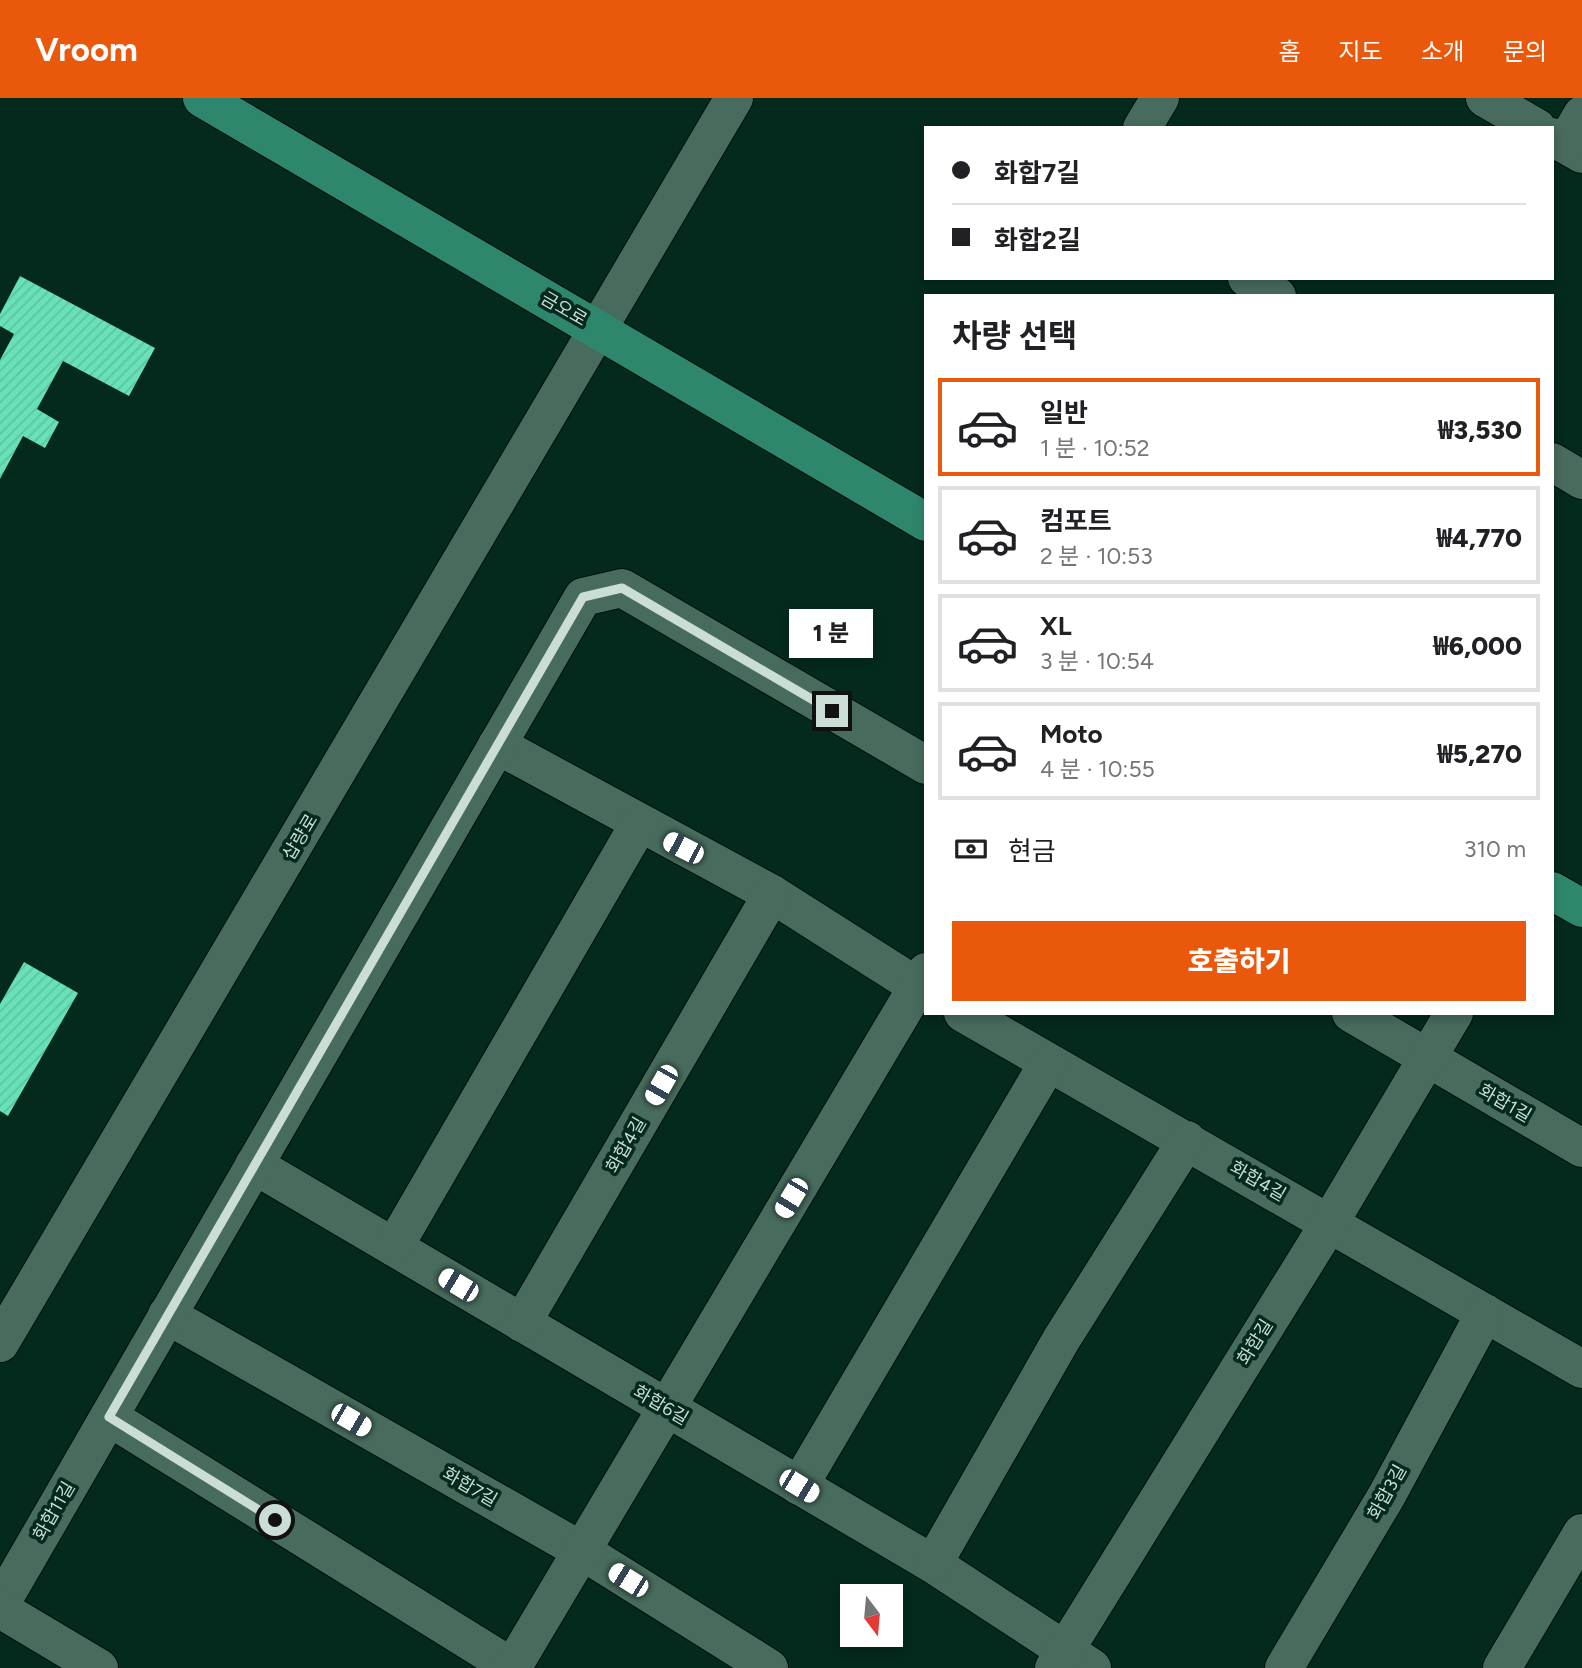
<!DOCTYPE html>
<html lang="ko">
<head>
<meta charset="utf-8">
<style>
  body { margin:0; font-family:Figtree,"Noto Sans KR",sans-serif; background:#f6f6f6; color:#202124; height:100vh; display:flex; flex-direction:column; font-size:26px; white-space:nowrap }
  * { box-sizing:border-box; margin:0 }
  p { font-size:23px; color:#757577 }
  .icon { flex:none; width:38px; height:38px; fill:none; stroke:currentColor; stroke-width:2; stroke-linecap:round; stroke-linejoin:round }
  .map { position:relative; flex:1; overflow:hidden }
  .side { position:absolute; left:924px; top:196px; width:630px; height:721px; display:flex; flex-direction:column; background:#fff; border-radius:0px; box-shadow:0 4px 10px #0003 }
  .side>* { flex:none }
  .guide { position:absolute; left:924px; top:28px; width:630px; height:154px; border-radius:0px; box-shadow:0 4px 10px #0003; display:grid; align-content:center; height:154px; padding:0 28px; background:#fff }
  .needle { width:46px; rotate:164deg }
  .controls { position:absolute; left:840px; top:1486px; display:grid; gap:14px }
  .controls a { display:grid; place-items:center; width:63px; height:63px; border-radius:0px; background:#fff; box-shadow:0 4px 10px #0003; font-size:35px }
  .end { position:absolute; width:32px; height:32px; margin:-16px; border:9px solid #cbded6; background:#111; box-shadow:0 0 0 4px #111 }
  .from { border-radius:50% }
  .bubble { position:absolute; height:49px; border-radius:0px; background:#fff; box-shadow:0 4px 10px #0003; font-size:23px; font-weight:800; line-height:49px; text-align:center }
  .car { position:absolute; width:21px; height:42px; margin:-21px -10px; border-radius:9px; box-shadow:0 0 5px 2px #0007; background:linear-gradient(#fff 24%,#345 0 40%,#fff 0 76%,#345 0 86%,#fff 0) }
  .guide b { display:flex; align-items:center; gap:24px; height:66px; font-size:26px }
  .guide b+b { border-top:2px solid #e0e0e0 }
  .guide i { width:18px; height:18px; background:#202124 }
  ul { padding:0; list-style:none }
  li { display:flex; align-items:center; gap:21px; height:98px; margin:0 14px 10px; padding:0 14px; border:4px solid #e0e0e0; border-radius:0px }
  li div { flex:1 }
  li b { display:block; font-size:26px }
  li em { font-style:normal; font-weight:800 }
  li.on { border-color:#ea580c }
  li>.icon { width:63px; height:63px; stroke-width:1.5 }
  h2 { padding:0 28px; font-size:32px; line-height:84px }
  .pay { display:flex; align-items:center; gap:18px; height:77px; padding:0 28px; font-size:26px }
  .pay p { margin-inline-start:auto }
  .button { display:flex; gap:14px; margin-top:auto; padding:14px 28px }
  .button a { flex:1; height:80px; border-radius:0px; background:#ea580c; color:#fff; font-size:28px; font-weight:800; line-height:80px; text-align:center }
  header { display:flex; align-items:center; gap:42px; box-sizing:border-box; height:98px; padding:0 35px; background:#ea580c; color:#fff }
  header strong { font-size:33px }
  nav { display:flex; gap:38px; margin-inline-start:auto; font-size:24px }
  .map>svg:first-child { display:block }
  .building { fill:url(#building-hatch) }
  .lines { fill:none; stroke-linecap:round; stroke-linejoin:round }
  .minor-casing { stroke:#001008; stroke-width:40 }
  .major-casing { stroke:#001008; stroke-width:40 }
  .minor { stroke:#476b5d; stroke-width:38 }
  .major { stroke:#2e876d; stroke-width:38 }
  .route { stroke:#cbded6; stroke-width:9 }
  .labels { text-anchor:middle; stroke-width:7; stroke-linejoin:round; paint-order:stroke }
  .street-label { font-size:18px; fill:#cbded6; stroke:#04291d }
</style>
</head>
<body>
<header>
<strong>Vroom</strong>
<nav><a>홈</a><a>지도</a><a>소개</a><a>문의</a></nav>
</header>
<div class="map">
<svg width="1582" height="1570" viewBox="0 0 1582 1570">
  <defs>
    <pattern id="building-hatch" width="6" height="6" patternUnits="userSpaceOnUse" patternTransform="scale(1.75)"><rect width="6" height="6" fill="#67e1b8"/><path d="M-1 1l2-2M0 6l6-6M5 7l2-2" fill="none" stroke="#5fc1a0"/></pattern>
  </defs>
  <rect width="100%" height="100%" fill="#04291d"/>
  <!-- building -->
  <g class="building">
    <polygon points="20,178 155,250 129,298 63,263 37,311 59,324 45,350 23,338 0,381 0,262 14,236 0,228 0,216"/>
    <polygon points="24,864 78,895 8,1018 0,1013 0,906"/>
  </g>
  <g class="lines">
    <!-- minor casing -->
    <g class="minor-casing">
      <g id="minor">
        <polyline points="1485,0 1537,30"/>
        <polyline points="1142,30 1160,0"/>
        <polyline points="1552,39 1582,56"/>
        <polyline points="1565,46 1582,17"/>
        <polyline points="1247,180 1277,198"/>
        <polyline points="1552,364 1582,382"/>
        <polyline points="497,647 772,796 926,894"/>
        <polyline points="963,915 1582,1271"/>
        <polyline points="1351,915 1582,1050"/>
        <polyline points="254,1067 933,1466 1092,1570"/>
        <polyline points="394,1149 639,726"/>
        <polyline points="167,1217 582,1453 769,1570"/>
        <polyline points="522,1225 772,796"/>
        <polyline points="0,1245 734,0"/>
        <polyline points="109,1319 513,1570"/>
        <polyline points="799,1388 1048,965"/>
        <polyline points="933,1466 1061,1242 1187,1042"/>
        <polyline points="0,1507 583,499 622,490 926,667"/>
        <polyline points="0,1511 99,1570"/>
        <polyline points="512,1570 926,874"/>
        <polyline points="1054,1570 1330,1124 1454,915"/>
        <polyline points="1284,1570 1387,1397 1485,1215"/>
        <polyline points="1502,1570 1582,1435"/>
      </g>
    </g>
    <!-- major casing -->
    <g class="major-casing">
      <g id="major">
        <polyline points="202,0 926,424"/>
        <polyline points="1552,793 1582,810"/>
      </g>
    </g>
    <!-- minor -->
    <use href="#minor" class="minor"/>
    <!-- major -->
    <use href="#major" class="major"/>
  </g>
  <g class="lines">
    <!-- route -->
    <polyline class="route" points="275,1422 109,1319 583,499 622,490 832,613"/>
  </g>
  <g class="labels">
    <!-- street labels -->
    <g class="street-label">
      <text transform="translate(564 211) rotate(30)" y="6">금오로</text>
      <text transform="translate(300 739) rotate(-59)" y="6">삽량로</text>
      <text transform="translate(1505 1005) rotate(30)" y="6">화합1길</text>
      <text transform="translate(626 1047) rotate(-60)" y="6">화합4길</text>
      <text transform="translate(1258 1083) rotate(30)" y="6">화합4길</text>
      <text transform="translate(1255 1244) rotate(-58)" y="6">화합길</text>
      <text transform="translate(661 1307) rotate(30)" y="6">화합6길</text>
      <text transform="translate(470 1389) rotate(30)" y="6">화합7길</text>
      <text transform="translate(1387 1394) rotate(-61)" y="6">화합3길</text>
      <text transform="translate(54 1413) rotate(-60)" y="6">화합11길</text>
    </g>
  </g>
</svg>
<div class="controls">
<a><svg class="needle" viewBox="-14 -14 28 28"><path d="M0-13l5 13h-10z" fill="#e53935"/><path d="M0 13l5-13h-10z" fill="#757577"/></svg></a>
</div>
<i class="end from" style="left:275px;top:1422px"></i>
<i class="end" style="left:832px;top:613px"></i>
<div class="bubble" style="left:789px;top:511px;width:84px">1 분</div>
<i class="car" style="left:683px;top:750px;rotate:297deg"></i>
<i class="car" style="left:661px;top:987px;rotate:210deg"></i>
<i class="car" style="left:791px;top:1100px;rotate:211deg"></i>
<i class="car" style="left:458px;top:1187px;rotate:301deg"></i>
<i class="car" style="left:351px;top:1322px;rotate:120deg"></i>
<i class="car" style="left:799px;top:1388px;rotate:121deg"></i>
<i class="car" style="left:628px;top:1482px;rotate:302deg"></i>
<div class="guide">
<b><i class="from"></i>화합7길</b>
<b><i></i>화합2길</b>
</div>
<section class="side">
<h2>차량 선택</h2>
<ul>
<li class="on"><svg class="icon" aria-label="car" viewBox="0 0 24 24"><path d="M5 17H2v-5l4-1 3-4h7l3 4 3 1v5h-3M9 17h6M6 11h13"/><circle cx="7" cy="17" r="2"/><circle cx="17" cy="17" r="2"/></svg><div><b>일반</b><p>1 분 · 10:52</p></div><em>₩3,530</em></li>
<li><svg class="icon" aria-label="car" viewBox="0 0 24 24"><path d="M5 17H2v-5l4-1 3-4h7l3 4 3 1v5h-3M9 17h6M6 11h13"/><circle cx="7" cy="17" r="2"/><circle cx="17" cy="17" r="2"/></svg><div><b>컴포트</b><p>2 분 · 10:53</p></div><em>₩4,770</em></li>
<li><svg class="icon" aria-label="car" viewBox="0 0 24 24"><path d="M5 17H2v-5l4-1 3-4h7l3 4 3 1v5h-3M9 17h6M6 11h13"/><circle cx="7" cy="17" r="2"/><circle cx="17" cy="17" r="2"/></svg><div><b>XL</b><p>3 분 · 10:54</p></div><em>₩6,000</em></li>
<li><svg class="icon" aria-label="car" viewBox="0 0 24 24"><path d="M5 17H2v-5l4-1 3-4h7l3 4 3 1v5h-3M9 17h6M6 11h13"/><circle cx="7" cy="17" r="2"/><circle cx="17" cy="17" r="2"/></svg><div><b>Moto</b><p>4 분 · 10:55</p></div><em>₩5,270</em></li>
</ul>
<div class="pay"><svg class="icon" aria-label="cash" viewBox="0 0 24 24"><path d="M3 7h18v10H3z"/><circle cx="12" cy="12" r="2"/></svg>현금<p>310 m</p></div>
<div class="button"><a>호출하기</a></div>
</section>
</div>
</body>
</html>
